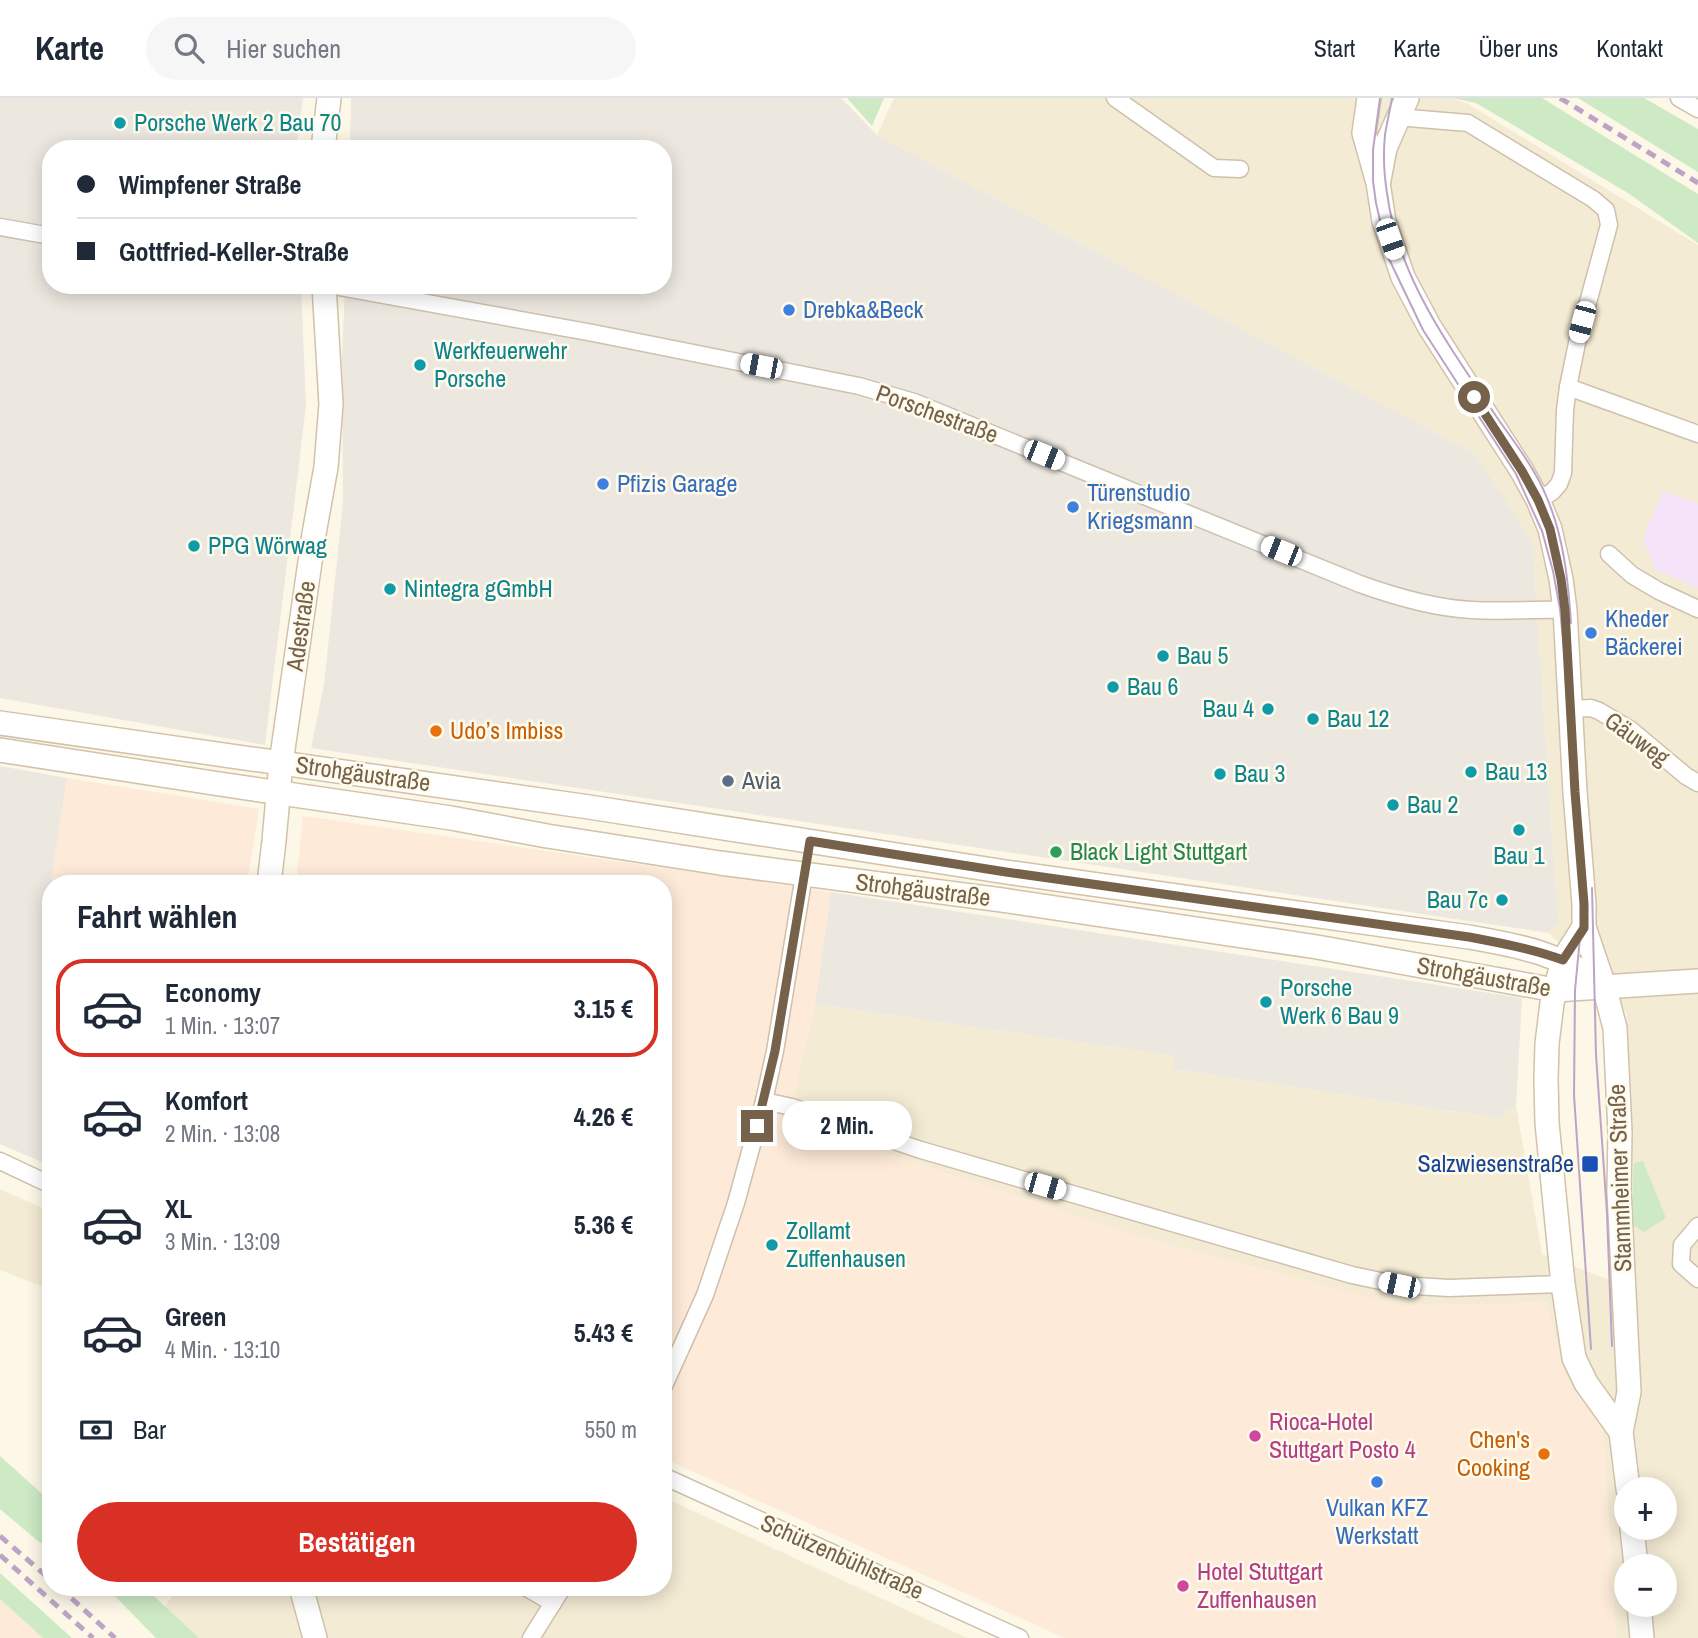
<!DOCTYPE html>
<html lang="de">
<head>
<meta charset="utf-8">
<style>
  body { margin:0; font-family:"Archivo Narrow",sans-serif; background:#f6f6f7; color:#1f2937; height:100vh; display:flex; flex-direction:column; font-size:26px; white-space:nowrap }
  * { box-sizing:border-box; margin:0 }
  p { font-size:23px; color:#747a83 }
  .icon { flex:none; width:38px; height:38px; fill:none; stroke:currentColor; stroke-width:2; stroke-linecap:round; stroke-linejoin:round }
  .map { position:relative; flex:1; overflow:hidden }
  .sheet { position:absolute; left:42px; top:777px; width:630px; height:721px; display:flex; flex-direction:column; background:#fff; border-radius:28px; box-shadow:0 4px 18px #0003 }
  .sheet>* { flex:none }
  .hud { position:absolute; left:42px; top:42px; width:630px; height:154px; border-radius:28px; box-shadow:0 4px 18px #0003; display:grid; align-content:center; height:154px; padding:0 35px; background:#fff }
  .tools { position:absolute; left:1614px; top:1379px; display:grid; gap:14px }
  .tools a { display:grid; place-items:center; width:63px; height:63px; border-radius:50%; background:#fff; box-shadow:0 4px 18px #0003; font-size:35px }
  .end { position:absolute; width:32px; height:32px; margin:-16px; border:9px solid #76614a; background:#fff; box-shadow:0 0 0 4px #fff }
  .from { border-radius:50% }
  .bubble { position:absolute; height:49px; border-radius:24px; background:#fff; box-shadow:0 4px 18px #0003; font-size:23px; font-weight:700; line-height:49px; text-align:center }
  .car { position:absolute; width:21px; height:42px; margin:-21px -10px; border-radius:9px; box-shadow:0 0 5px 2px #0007; background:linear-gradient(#fff 24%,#345 0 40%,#fff 0 76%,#345 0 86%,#fff 0) }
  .hud b { display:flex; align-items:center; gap:24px; height:66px; font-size:26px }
  .hud b+b { border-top:2px solid #e0e1e3 }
  .hud i { width:18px; height:18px; background:#1f2937 }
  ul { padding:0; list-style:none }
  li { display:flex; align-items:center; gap:21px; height:98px; margin:0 14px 10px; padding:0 21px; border:4px solid transparent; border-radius:28px }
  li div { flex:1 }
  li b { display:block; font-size:26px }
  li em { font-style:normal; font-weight:700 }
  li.on { border-color:#d93025 }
  li>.icon { width:63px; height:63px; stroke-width:1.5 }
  h2 { padding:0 35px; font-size:32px; line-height:84px }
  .pay { display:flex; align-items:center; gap:18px; height:77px; padding:0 35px; font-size:26px }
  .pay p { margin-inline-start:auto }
  .primary-button { display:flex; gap:14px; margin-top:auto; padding:14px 35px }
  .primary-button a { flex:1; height:80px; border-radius:42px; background:#d93025; color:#fff; font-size:28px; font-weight:700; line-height:80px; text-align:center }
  header { display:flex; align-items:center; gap:42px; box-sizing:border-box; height:98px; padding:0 35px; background:#fff; border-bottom:2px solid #e0e1e3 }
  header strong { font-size:33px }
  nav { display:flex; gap:38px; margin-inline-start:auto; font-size:24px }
  .search { width:490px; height:63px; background:#f6f6f7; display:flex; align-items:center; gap:18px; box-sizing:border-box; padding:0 24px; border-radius:38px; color:#747a83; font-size:26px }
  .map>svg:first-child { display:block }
  .residential { fill:#f4ebd4; fill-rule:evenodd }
  .commercial { fill:#fdead9 }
  .industrial { fill:#ece8e0 }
  .education { fill:#f4e2f9 }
  .green { fill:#cdeac4 }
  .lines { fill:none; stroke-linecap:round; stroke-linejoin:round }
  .street-casing { stroke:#cec0ac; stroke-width:19 }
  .secondary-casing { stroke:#d1c2a9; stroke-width:26 }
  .street { stroke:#fff; stroke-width:16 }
  .secondary { stroke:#fff; stroke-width:23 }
  .tram { stroke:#bca4c6; stroke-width:2 }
  .rail { stroke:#bca4c6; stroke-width:5; stroke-dasharray:10 7; stroke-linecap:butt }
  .route { stroke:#76614a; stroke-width:9 }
  .culture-dot { fill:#0f9aa8; stroke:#fffbec; stroke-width:2.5 }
  .shop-dot { fill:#3f7fe0; stroke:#fffbec; stroke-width:2.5 }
  .food-dot { fill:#e8710a; stroke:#fffbec; stroke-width:2.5 }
  .service-dot { fill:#5c6f8a; stroke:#fffbec; stroke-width:2.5 }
  .leisure-dot { fill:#2e9e5b; stroke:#fffbec; stroke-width:2.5 }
  .transit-dot { fill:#1a4fb4; stroke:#fffbec; stroke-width:2.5 }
  .hotel-dot { fill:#d1479c; stroke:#fffbec; stroke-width:2.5 }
  .labels { text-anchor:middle; stroke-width:5; stroke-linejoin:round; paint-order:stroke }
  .culture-label { font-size:24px; fill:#0d838f; stroke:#fffbec; text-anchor:start }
  .shop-label { font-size:24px; fill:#366cbe; stroke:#fffbec; text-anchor:start }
  .street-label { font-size:24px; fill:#76614a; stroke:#fffbec }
  .food-label { font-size:24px; fill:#c56008; stroke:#fffbec; text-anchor:start }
  .service-label { font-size:24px; fill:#4e5e75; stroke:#fffbec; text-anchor:start }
  .leisure-label { font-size:24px; fill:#27864d; stroke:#fffbec; text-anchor:start }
  .transit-label { font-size:24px; fill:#164399; stroke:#fffbec; text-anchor:end }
  .hotel-label { font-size:24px; fill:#b23c85; stroke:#fffbec; text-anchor:start }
</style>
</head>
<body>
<header>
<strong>Karte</strong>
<div class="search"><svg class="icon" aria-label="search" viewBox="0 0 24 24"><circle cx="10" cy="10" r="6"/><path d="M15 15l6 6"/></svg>Hier suchen</div>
<nav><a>Start</a><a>Karte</a><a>Über uns</a><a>Kontakt</a></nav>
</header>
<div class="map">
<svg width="1698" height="1540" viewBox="0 0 1698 1540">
  <rect width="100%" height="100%" fill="#fcf7e6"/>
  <!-- residential -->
  <g class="residential">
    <path d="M 894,0 L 1453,0 L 1468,6 L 1698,147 L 1698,1540 L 1616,1540 L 1603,1332 L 1566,1281 L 1546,1205 L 1401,1208 L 1144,1140 L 788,1023 L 815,906 L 1174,958 L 1173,971 L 1496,1020 L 1516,1008 L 1542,1156 L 1630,1190 L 1627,915 L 1549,835 L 1558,823 L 1532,443 L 1476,356 L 877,37 ZM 1626,1391 L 1664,1391 L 1664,1430 L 1626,1430 ZM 1626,1468 L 1664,1468 L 1664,1507 L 1626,1507 Z"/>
    <polygon points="0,1091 51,1114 51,1192 0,1172"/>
    <polygon points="663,1399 967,1540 199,1540 164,1509 180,1489 663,1489"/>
  </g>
  <!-- commercial -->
  <g class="commercial">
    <polygon points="67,680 259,711 247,786 51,786 51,804 48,803"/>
    <polygon points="303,718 831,794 815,906 789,1023 1144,1140 1401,1208 1546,1205 1566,1281 1603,1332 1616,1540 1065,1540 663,1360 663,786 296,786"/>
    <polygon points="0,1501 43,1540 0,1540"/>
  </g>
  <!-- industrial -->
  <g class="industrial">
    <polygon points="0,0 303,0 296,51 51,51 51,187 301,187 306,308 265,647 0,600"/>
    <polygon points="351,0 841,0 877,37 1476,356 1532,443 1558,823 1549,835 311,650 324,587 343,405 342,258 345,187 663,187 663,51 350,51"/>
    <polygon points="0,668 67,680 48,803 51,804 51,1068 0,1046"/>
    <polygon points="831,794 1522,900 1516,1008 1497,1020 1173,971 1174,958 815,906"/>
  </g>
  <!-- education -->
  <polygon class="education" points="1663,393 1698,406 1698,490 1655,471 1643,440"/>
  <!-- green -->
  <g class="green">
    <polygon points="847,0 884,0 872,28"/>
    <polygon points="1453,0 1542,0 1698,96 1698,145 1628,95 1476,5"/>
    <polygon points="1578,0 1644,0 1698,31 1698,74"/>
    <polygon points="1643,1063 1666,1120 1644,1134 1631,1126 1634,1065"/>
    <polygon points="0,1358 51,1404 51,1451 38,1443 0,1411"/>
    <polygon points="0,1475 72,1540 43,1540 0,1501"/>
    <polygon points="106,1489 144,1489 199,1540 156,1540"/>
  </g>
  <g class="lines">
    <!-- street casing -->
    <g class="street-casing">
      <g id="street">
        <polyline points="1115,0 1214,70 1240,71"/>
        <polyline points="1679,0 1698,11"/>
        <polyline points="1397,19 1468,25 1593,101 1606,112 1609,127 1577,245 1568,289 1565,312 1563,375 1559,386 1552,394 1538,402"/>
        <polyline points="0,129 51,138"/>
        <path d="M 328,187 L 593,235 L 859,288 L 914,304 L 1360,486 C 1396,499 1433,510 1472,512 C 1503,514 1534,511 1565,512"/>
        <polyline points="1568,289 1698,336"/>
        <polyline points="1609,456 1632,477 1659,493 1698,511"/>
        <polyline points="1571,611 1591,610 1599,613 1631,632 1686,678 1698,685"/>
        <polyline points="764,1003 792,1009 921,1052 1352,1177 1399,1187 1449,1190 1563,1186"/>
        <polyline points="0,1063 51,1087"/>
        <polyline points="1698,1128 1682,1147 1681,1166 1698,1181"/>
        <polyline points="663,1290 705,1197 736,1105 764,1003 775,953 804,777"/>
        <polyline points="663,1378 1020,1540"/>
        <polyline points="525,1489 553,1505"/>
        <polyline points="531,1540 563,1489"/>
      </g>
    </g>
    <!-- secondary casing -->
    <g class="secondary-casing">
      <g id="secondary">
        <polyline points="1369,0 1364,35 1378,85 1384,123 1403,179 1429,228 1522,373 1538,402 1550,431 1561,481 1565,512 1575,694 1584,806 1584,829 1604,888 1615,930 1620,1034 1619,1094 1629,1294 1621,1334 1628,1391"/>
        <polyline points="323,51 329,0"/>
        <polyline points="1379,82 1385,50 1407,0"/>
        <path d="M 0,625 L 589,709 L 1006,774 L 1469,839 C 1521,848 1562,856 1604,888"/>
        <polyline points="0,652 213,685 451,720 547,738 720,765 1002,802 1317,849 1555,892 1698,883"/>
        <polyline points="269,786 274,743 281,665 314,436 326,369 331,306 324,187"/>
        <polyline points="1584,829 1563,862 1552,905 1547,946 1546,981 1547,1025 1563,1186 1574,1260 1586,1285 1621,1334"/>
        <polyline points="1632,1430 1636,1468"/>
        <polyline points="301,1489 315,1540"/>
        <polyline points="1639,1507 1642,1540"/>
      </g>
    </g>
    <!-- street -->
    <use href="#street" class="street"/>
    <!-- secondary -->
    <use href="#secondary" class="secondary"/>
    <!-- tram -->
    <g class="tram">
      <polyline points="1380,0 1373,52 1373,83 1376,105 1389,161 1423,232 1516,376 1542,433 1553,473 1560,511 1569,604 1583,808 1575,892 1574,997 1591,1251"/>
      <path d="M 1392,0 C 1390,12 1387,24 1385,37 C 1383,56 1384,76 1387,95 C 1398,180 1450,249 1496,318 C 1514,344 1535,370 1547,400 C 1564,440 1568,482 1571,525"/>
      <polyline points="1592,790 1596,957 1607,1115 1612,1248"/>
    </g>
    <!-- rail -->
    <g class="rail">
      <polyline points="1560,0 1698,85"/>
      <polyline points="0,1438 51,1482"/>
      <polyline points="0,1457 93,1540"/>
      <polyline points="59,1489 115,1540"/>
    </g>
  </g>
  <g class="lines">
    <!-- route -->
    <path class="route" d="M 757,1028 L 775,953 L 810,743 L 1006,774 L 1469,839 C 1501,845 1532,851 1563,862 L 1584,830 L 1584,806 L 1575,694 L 1565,512 L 1561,481 L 1550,431 L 1538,402 L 1522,373 L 1474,299"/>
  </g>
  <!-- markers -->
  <g class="culture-dot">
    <circle cx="120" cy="25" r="7"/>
    <circle cx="420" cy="267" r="7"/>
    <circle cx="194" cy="448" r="7"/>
    <circle cx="390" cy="491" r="7"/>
    <circle cx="1163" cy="558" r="7"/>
    <circle cx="1113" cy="589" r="7"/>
    <circle cx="1268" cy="611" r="7"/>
    <circle cx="1313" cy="621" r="7"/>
    <circle cx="1471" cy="674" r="7"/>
    <circle cx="1220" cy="676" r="7"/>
    <circle cx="1393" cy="707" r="7"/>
    <circle cx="1519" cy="732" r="7"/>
    <circle cx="1502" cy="802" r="7"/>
    <circle cx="1266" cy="904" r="7"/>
    <circle cx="772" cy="1147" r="7"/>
  </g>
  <g class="shop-dot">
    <circle cx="789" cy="212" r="7"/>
    <circle cx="603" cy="386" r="7"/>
    <circle cx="1073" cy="409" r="7"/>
    <circle cx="1591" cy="535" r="7"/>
    <circle cx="1377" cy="1384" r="7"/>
  </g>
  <g class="food-dot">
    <circle cx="436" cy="633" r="7"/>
    <circle cx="1544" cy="1356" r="7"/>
  </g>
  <circle class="service-dot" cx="728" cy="683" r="7"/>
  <circle class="leisure-dot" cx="1056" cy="754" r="7"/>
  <rect class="transit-dot" x="1581" y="1057" width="18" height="18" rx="3.5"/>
  <g class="hotel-dot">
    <circle cx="1255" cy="1338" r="7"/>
    <circle cx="1183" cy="1488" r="7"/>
  </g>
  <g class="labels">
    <!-- culture labels -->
    <g class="culture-label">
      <text x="134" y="33">Porsche Werk 2 Bau 70</text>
      <text x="434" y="261">Werkfeuerwehr<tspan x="434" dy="28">Porsche</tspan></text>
      <text x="208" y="456">PPG Wörwag</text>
      <text x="404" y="499">Nintegra gGmbH</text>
      <text x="1177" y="566">Bau 5</text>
      <text x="1127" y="597">Bau 6</text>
      <text x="1254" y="619" text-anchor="end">Bau 4</text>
      <text x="1327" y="629">Bau 12</text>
      <text x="1485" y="682">Bau 13</text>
      <text x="1234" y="684">Bau 3</text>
      <text x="1407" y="715">Bau 2</text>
      <text x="1519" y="766" text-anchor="middle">Bau 1</text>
      <text x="1488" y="810" text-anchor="end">Bau 7c</text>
      <text x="1280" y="898">Porsche<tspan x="1280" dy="28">Werk 6 Bau 9</tspan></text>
      <text x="786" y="1141">Zollamt<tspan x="786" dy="28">Zuffenhausen</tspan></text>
    </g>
    <!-- shop labels -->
    <g class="shop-label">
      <text x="803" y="220">Drebka&amp;Beck</text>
      <text x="617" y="394">Pfizis Garage</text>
      <text x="1087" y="403">Türenstudio<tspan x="1087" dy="28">Kriegsmann</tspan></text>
      <text x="1605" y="529">Kheder<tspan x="1605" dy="28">Bäckerei</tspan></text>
      <text x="1377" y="1418" text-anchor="middle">Vulkan KFZ<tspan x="1377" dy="28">Werkstatt</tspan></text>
    </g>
    <!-- street labels -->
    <g class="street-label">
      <text transform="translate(937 316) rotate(20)" y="8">Porschestraße</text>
      <text transform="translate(301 528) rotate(-82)" y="8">Adestraße</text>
      <text transform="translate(1637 641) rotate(36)" y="8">Gäuweg</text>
      <text transform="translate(363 676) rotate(8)" y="8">Strohgäustraße</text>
      <text transform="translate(923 792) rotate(7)" y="8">Strohgäustraße</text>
      <text transform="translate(1484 879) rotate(10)" y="8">Strohgäustraße</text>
      <text transform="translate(1620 1080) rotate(-92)" y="8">Stammheimer Straße</text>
      <text transform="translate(842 1459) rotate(24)" y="8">Schützenbühlstraße</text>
    </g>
    <!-- food labels -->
    <g class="food-label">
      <text x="450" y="641">Udo’s Imbiss</text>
      <text x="1530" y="1350" text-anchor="end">Chen's<tspan x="1530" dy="28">Cooking</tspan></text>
    </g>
    <!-- service labels -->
    <g class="service-label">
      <text x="742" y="691">Avia</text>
    </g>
    <!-- leisure labels -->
    <g class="leisure-label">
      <text x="1070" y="762">Black Light Stuttgart</text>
    </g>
    <!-- transit labels -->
    <g class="transit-label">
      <text x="1574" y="1074">Salzwiesenstraße</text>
    </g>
    <!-- hotel labels -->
    <g class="hotel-label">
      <text x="1269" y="1332">Rioca-Hotel<tspan x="1269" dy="28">Stuttgart Posto 4</tspan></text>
      <text x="1197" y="1482">Hotel Stuttgart<tspan x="1197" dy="28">Zuffenhausen</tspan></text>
    </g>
  </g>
</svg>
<div class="tools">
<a>+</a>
<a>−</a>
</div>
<i class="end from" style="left:1474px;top:299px"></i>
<i class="end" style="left:757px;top:1028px"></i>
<div class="bubble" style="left:782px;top:1003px;width:130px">2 Min.</div>
<i class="car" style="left:1390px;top:141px;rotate:161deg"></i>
<i class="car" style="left:1582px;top:224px;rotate:195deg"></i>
<i class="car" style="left:761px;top:268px;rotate:281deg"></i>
<i class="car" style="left:1044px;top:357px;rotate:112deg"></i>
<i class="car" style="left:1281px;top:453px;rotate:292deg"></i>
<i class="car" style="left:1045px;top:1088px;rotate:106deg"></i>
<i class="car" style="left:1399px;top:1187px;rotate:282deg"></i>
<div class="hud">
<b><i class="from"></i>Wimpfener Straße</b>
<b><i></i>Gottfried-Keller-Straße</b>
</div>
<section class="sheet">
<h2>Fahrt wählen</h2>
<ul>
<li class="on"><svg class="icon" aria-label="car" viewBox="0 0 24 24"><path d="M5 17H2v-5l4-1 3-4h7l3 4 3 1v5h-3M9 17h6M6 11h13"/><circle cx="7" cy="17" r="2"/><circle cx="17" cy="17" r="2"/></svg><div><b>Economy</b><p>1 Min. · 13:07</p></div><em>3.15 €</em></li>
<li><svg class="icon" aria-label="car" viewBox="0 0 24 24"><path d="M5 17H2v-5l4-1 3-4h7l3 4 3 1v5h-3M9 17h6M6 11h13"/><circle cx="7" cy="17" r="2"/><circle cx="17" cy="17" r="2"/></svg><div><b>Komfort</b><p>2 Min. · 13:08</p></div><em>4.26 €</em></li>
<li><svg class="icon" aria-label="car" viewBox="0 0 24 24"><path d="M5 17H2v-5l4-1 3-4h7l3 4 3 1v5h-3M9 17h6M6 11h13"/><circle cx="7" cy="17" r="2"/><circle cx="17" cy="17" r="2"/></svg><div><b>XL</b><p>3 Min. · 13:09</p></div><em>5.36 €</em></li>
<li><svg class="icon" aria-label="car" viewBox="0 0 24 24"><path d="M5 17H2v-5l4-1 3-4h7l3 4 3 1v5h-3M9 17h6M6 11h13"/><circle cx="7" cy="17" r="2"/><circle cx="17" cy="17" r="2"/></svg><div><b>Green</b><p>4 Min. · 13:10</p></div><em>5.43 €</em></li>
</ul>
<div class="pay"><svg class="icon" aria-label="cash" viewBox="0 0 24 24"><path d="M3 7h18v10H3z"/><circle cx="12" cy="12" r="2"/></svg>Bar<p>550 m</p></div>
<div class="primary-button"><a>Bestätigen</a></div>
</section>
</div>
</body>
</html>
